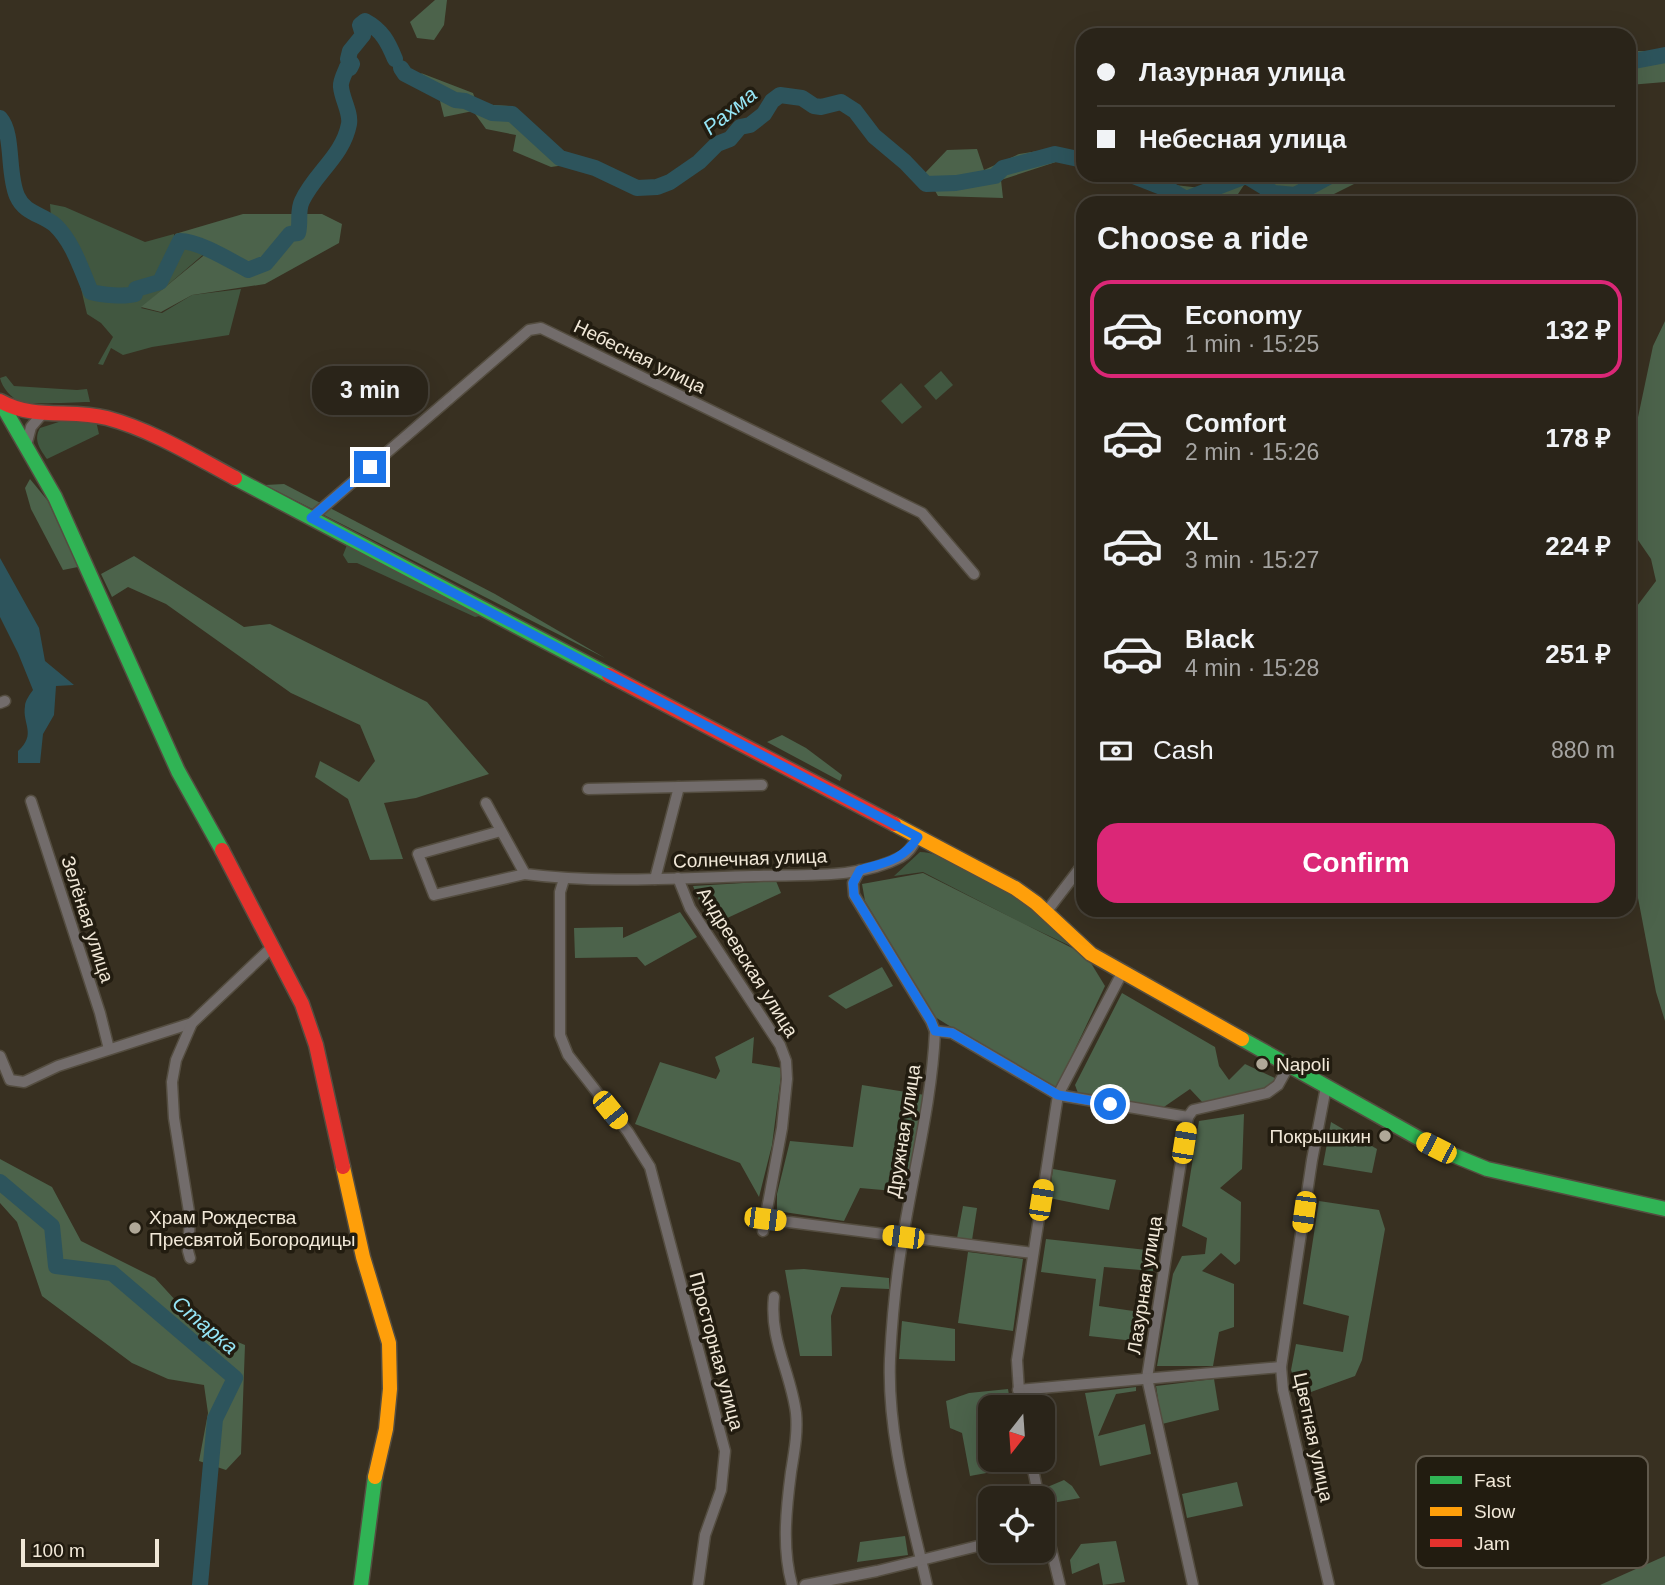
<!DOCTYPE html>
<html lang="en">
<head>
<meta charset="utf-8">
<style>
  body { margin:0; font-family:Arial,sans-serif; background:#322c22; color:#f1f3f6; height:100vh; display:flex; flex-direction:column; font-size:26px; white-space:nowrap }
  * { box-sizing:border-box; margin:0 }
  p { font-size:23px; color:#a5a4a2 }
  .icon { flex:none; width:38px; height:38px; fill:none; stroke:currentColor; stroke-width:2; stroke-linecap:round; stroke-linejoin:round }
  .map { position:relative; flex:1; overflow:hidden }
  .drawer { position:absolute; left:1076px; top:196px; width:560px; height:721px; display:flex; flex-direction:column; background:#2a2419; border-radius:21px; box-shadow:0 7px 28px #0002,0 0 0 2px #464138 }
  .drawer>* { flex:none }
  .hud { position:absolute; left:1076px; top:28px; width:560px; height:154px; border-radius:21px; box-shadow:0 7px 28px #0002,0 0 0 2px #464138; display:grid; align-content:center; height:154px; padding:0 21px; background:#2a2419 }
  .needle { width:46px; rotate:197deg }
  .buttons { position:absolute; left:978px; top:1395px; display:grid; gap:14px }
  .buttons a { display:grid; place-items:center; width:77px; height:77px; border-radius:14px; background:#2a2419; box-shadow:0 7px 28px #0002,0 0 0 2px #464138; font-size:35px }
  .scale { position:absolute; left:21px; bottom:18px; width:138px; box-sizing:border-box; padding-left:7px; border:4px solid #f1e8d8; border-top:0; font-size:19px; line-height:24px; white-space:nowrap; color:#f1e8d8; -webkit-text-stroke:5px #221c10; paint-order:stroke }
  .end { position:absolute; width:32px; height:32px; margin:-16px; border:9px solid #1a73e8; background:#fff; box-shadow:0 0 0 4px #fff }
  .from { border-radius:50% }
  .bubble { position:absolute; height:49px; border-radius:21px; background:#2a2419; box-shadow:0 7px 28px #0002,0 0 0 2px #464138; font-size:23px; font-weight:700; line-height:49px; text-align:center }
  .car { position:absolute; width:21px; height:42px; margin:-21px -10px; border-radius:9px; box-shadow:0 0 5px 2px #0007; background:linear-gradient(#f5c518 24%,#345 0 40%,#f5c518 0 76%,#345 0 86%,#f5c518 0) }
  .hud b { display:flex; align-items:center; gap:24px; height:66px; font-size:26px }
  .hud b+b { border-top:2px solid #464138 }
  .hud i { width:18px; height:18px; background:#f1f3f6 }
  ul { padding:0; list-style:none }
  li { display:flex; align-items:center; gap:21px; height:98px; margin:0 14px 10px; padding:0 7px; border:4px solid transparent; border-radius:21px }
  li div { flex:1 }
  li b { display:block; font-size:26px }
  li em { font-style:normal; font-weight:700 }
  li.on { border-color:#db2777 }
  li>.icon { width:63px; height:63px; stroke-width:1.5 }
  h2 { padding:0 21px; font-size:32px; line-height:84px }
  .pay { display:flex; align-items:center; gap:18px; height:77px; padding:0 21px; font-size:26px }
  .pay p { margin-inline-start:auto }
  .primary-button { display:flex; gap:14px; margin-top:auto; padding:14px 21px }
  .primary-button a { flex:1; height:80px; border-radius:21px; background:#db2777; color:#fff; font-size:28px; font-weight:700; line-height:80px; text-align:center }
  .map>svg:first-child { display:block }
  .green { fill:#415740 }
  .forest { fill:#4c634b }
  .water { fill:#2d545c }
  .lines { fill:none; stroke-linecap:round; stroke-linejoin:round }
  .river { stroke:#2d545c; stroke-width:16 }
  .street-casing { stroke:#544d40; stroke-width:13 }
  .fast-casing { stroke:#544d40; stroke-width:17 }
  .slow-casing { stroke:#544d40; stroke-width:17 }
  .jam-casing { stroke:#544d40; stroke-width:17 }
  .street { stroke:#726c6b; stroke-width:10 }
  .fast { stroke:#30b455; stroke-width:14 }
  .slow { stroke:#ff9f0a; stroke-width:14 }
  .jam { stroke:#e5322d; stroke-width:14 }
  .route { stroke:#1a73e8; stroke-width:9 }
  .poi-dot { fill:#b0a898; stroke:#221c10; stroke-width:2.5 }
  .labels { text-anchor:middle; stroke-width:7; stroke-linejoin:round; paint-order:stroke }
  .street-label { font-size:19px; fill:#f1e8d8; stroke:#221c10 }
  .poi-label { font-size:19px; fill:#f1e8d8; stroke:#221c10; text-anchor:start }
  .water-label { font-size:21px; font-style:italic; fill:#95e5f6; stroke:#221c10 }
  .key { fill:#221c10; stroke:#60594c; stroke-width:2 }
  .key-label { font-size:19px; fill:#f1e8d8 }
</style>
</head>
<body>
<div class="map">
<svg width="1665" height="1585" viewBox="0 0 1665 1585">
  <rect width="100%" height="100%" fill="#383021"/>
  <!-- green -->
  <g class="green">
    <polygon points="50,204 65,207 145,242 174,234 175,242 197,241 212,247 141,308 162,313 192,295 241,289 229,335 152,347 123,355 111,348 103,365 98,364 113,337 101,323 87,314 79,280 86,269 68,236 51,217"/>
    <polygon points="941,371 953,385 936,400 924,386"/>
    <path d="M 6,376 L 14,386 L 77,390 L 87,389 L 90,402 C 73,402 35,405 22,402 C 11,399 2,387 0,378 Z"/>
    <polygon points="901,383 922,407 902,424 881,401"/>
    <path d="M 65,420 L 96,421 L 99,434 L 47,459 C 40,449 33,440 40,428 Z"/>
    <polygon points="347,545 484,615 475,617 357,563 348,563 343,555"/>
    <path d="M 920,852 C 947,852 1013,891 1036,909 C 1051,921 1065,936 1079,950 L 1024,924 L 923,872 L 894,876 Z"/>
  </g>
  <!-- forest -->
  <g class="forest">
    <polygon points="435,0 447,0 444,25 434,40 417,38 410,22"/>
    <polygon points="1665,48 1665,82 1629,85 1629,51 1656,51"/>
    <polygon points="421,73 473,93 477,104 510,106 536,141 565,165 551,167 513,151 516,135 486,129 473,111 444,117 439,97"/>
    <polygon points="977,149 984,170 1019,154 1038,151 1059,161 1001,180 1003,198 938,196 925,173 947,150"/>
    <polygon points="1254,175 1270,175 1301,185 1318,175 1372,175 1316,203 1289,203 1262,199"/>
    <polygon points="1231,177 1246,182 1232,203 1177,203 1175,185 1201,188"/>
    <polygon points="243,214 322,214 342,224 339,243 265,284 192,295 161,312 141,307 214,247 197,239 176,240 175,234"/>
    <polygon points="1665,321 1665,1021 1656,992 1629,851 1629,635 1631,614 1656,581 1651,559 1629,527 1629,460 1653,346"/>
    <polygon points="30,479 48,501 78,567 63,570 31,509 25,488"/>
    <polygon points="284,484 495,594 605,658 265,485"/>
    <polygon points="134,556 244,627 270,624 427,702 489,774 416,798 384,803 403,859 370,860 348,799 315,777 320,761 359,782 375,761 360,725 291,693 166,604 128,587 112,597 101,574"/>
    <polygon points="782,735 806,748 842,775 840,781 767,742"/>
    <polygon points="923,873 1086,955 1105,986 1055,1091 935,1017 865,901 862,884"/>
    <polygon points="776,881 781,893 710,926 693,886"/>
    <polygon points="680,912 697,937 645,966 637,957 575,958 574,928 623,927 623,938"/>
    <polygon points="882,967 893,986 846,1009 828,996"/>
    <polygon points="1122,993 1215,1047 1219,1066 1229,1080 1245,1064 1279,1080 1265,1093 1205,1105 1190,1089 1161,1109 1079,1096 1075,1085"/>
    <polygon points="754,1037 752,1063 782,1068 772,1145 759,1197 740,1163 635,1124 660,1062 716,1079 720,1071 715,1057"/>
    <polygon points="862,1085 925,1095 905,1192 860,1188 844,1221 777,1211 777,1194 790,1141 853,1147"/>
    <polygon points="1244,1114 1242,1169 1220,1188 1241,1202 1240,1261 1235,1265 1221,1253 1202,1271 1234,1284 1234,1327 1219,1332 1213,1366 1157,1366 1173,1274 1182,1256 1205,1254 1207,1238 1182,1226 1199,1121"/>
    <polygon points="1331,1122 1377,1149 1372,1173 1323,1165"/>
    <polygon points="0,1159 52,1187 81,1241 155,1278 199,1326 245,1345 241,1454 226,1470 199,1461 208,1413 204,1385 168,1379 132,1363 42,1296 17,1222 0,1203"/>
    <polygon points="1053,1169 1116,1180 1109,1210 1049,1198"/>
    <polygon points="1319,1201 1379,1210 1385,1229 1362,1360 1355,1376 1300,1396 1291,1370 1296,1344 1343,1352 1349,1316 1303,1304"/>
    <polygon points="963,1206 977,1208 972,1240 957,1238"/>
    <polygon points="1046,1239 1156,1251 1153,1271 1104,1267 1099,1306 1147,1313 1143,1342 1089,1336 1096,1279 1041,1272"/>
    <polygon points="968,1252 1023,1259 1013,1331 958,1323"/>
    <polygon points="804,1269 889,1278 889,1289 841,1287 831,1316 832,1356 800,1356 785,1270"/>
    <polygon points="902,1321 955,1329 955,1361 899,1359"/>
    <polygon points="1214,1379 1219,1410 1162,1424 1156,1386"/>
    <polygon points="1136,1387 1136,1391 1116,1394 1098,1436 1145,1424 1151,1454 1100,1466 1085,1393"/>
    <polygon points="1008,1389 1011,1407 990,1407 990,1426 982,1429 989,1464 1019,1460 1020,1467 970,1476 962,1433 950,1428 946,1401 969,1393"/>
    <polygon points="1064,1480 1072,1486 1080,1498 1052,1503 1045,1488"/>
    <polygon points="1237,1482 1243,1506 1187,1518 1182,1494"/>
    <polygon points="905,1536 908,1555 857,1562 860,1542"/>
    <polygon points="1116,1541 1125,1582 1103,1585 1099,1563 1072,1574 1070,1560 1081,1544"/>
    <polygon points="1665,1556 1665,1585 1600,1585"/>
  </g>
  <!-- water -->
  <path class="water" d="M 0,558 L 39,628 L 45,661 L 74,685 L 56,686 L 54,715 L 43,734 L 40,763 L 18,763 L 18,751 C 37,734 22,724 25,706 C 25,701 30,694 33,690 L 18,653 L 0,617 Z"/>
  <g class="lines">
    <!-- river -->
    <g class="river">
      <polyline points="1629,62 1665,55"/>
      <polyline points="401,68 405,74 455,100 465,101 492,113 512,114 560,158 595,168 637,188 657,187 670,182 699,162 717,144 730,139 740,127 750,125 764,114 772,101 780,95 802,98 814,106 821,107 841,102 855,111 874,136 905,162 926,184 956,183 995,176 1003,168 1055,154 1083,160"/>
      <path d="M 0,118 C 14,134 7,173 17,196 C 25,214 42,214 55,225 C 73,242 81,269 91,292 C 102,295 124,297 135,294 L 136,289 L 160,282 L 180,241 C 199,241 231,261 248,270 L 266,263 L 290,234 L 298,233 C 301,222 297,211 302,201 C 315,173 343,156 349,124 C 351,113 342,99 341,87 C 340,81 345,73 347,67 L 350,68 L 352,64 L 348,59 L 350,51 L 363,35 L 360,25 L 365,21 C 382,30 388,42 395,59"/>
      <polyline points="1131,175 1172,191 1186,199 1246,176 1274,193 1295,195 1332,175"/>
      <polyline points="0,1182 52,1226 56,1266 112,1273 235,1378 215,1419 200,1585"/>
    </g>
    <!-- street casing -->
    <g class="street-casing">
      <g id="street">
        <polyline points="26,446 31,427 43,413"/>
        <polyline points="311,518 529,330 541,328 922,513 974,574"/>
        <polyline points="0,703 5,701"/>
        <polyline points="588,789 679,787"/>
        <polyline points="31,801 100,1013 109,1049"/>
        <path d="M 486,803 L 525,874 C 600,884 678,878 754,876 C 800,874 858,880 901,857 C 909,853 913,845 918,837"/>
        <polyline points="501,831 418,854 434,895 525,874"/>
        <path d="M 860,870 L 853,883 L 854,895 L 931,1021 L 935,1031 C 932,1101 914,1168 903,1237 C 896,1277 892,1318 890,1359 C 887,1436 910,1511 927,1585"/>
        <polyline points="678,878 690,908 780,1045 786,1061 787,1079 782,1128 763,1231"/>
        <polyline points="564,879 560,892 560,1035 568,1055 628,1132 650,1167 725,1451 721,1490 705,1535 698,1585"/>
        <polyline points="655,879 679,787 762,785"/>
        <polyline points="1047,911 1083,864"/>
        <polyline points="935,1031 952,1033 1058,1095 1188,1117 1147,1378 1193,1585"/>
        <polyline points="0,1056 10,1080 24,1082 58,1066 192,1023"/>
        <polyline points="1326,1087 1312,1160 1281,1367 1283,1390 1329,1585"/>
        <polyline points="1188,1117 1193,1110 1267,1093 1278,1085 1288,1067"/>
        <polyline points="765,1219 1033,1253"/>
        <polyline points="190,1258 188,1251 190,1218 174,1118 172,1082 176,1060 192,1023 271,948"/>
        <path d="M 774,1297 C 769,1339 791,1373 796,1413 C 798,1433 794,1453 791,1472 C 786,1510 782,1549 792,1585"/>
        <polyline points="1018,1390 1281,1367"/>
        <polyline points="1020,1407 1017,1360 1058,1095 1122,973"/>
        <polyline points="1031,1460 1039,1498"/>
        <polyline points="1043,1516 1060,1585"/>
        <polyline points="805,1585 877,1571 990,1543"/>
      </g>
    </g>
    <!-- fast casing -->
    <g class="fast-casing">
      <g id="fast">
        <polyline points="1,403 55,497 178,771 222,850"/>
        <polyline points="235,478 609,675"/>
        <polyline points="1242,1039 1436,1148 1487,1169 1665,1209"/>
        <polyline points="361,1585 375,1477"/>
      </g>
    </g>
    <!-- slow casing -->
    <g class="slow-casing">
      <g id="slow">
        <polyline points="894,824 1015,888 1036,903 1091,954 1242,1039"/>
        <polyline points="343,1167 363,1257 389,1343 390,1389 386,1429 375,1477"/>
      </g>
    </g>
    <!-- jam casing -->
    <g class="jam-casing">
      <g id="jam">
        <path d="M 0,401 C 34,420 70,409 107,418 C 152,430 194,456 235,478"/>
        <polyline points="609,675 894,824"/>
        <polyline points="222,850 302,1004 316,1045 343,1167"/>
      </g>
    </g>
    <!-- street -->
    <use href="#street" class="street"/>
    <!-- fast -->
    <use href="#fast" class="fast"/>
    <!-- slow -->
    <use href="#slow" class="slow"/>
    <!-- jam -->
    <use href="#jam" class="jam"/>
  </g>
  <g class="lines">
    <!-- route -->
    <path class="route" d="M 370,467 L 311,518 L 918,837 C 902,861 886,862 860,870 L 853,883 L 854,895 L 931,1021 L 935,1031 L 952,1033 L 1058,1095 L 1110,1104"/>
  </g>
  <!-- markers -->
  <g class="poi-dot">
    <circle cx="1262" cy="1064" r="7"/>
    <circle cx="1385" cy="1136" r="7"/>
    <circle cx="135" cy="1228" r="7"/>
  </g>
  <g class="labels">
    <!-- street labels -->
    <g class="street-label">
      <text transform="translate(640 356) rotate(26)" y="7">Небесная улица</text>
      <text transform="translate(750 858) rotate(-2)" y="7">Солнечная улица</text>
      <text transform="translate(88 919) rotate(72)" y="7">Зелёная улица</text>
      <text transform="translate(748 962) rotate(58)" y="7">Андреевская улица</text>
      <text transform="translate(903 1131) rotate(-81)" y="7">Дружная улица</text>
      <text transform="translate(1144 1285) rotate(-81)" y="7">Лазурная улица</text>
      <text transform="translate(717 1351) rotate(75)" y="7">Просторная улица</text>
      <text transform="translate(1314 1437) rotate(78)" y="7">Цветная улица</text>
    </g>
    <!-- poi labels -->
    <g class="poi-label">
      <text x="1276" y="1071">Napoli</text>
      <text x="1371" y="1143" text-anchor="end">Покрышкин</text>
      <text x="149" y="1224">Храм Рождества<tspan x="149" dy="22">Пресвятой Богородицы</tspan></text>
    </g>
    <!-- water labels -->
    <g class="water-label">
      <text transform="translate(730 111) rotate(-39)" y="7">Рахма</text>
      <text transform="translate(205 1325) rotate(40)" y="7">Старка</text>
    </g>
  </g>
  <!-- legend -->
  <rect x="1416" y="1456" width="232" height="112" rx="10" class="key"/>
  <rect x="1430" y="1476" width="32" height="8" fill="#30b455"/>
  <rect x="1430" y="1507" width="32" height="9" fill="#ff9f0a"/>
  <rect x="1430" y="1539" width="32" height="8" fill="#e5322d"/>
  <g class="key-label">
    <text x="1474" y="1487">Fast</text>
    <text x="1474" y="1518">Slow</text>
    <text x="1474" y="1550">Jam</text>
  </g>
</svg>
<div class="buttons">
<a><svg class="needle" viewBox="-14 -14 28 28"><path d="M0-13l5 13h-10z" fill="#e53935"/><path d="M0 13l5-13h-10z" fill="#a5a4a2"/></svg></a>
<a><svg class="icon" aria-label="locate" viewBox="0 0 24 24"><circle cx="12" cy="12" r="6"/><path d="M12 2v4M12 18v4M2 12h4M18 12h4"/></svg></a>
</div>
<div class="scale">100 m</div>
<i class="end from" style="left:1110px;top:1104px"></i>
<i class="end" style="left:370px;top:467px"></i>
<div class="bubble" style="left:312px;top:366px;width:116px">3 min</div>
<i class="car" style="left:610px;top:1110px;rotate:141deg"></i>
<i class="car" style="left:1184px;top:1143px;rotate:9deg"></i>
<i class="car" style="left:1436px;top:1148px;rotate:297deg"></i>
<i class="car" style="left:1041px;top:1200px;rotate:9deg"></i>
<i class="car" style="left:1304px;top:1212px;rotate:188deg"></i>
<i class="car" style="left:765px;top:1219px;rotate:97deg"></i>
<i class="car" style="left:903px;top:1237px;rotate:277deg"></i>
<div class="hud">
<b><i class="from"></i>Лазурная улица</b>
<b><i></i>Небесная улица</b>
</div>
<section class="drawer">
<h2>Choose a ride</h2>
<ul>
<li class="on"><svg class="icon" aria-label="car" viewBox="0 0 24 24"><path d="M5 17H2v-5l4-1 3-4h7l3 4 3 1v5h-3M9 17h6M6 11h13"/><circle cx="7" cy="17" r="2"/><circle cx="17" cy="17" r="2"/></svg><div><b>Economy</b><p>1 min · 15:25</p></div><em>132 ₽</em></li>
<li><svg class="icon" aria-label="car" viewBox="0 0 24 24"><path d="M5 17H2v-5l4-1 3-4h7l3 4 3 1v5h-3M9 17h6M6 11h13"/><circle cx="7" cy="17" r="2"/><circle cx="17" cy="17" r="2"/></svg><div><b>Comfort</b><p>2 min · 15:26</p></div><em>178 ₽</em></li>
<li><svg class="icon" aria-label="car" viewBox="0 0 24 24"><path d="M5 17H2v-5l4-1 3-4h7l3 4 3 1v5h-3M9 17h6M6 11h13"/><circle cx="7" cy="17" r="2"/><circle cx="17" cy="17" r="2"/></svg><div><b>XL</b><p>3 min · 15:27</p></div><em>224 ₽</em></li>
<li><svg class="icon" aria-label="car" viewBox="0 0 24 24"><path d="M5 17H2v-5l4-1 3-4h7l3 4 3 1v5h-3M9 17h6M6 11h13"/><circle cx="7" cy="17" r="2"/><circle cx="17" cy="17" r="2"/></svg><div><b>Black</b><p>4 min · 15:28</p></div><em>251 ₽</em></li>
</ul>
<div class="pay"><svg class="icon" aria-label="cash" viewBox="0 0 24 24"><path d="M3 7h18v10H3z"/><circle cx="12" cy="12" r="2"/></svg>Cash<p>880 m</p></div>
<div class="primary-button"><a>Confirm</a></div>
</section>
</div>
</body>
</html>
